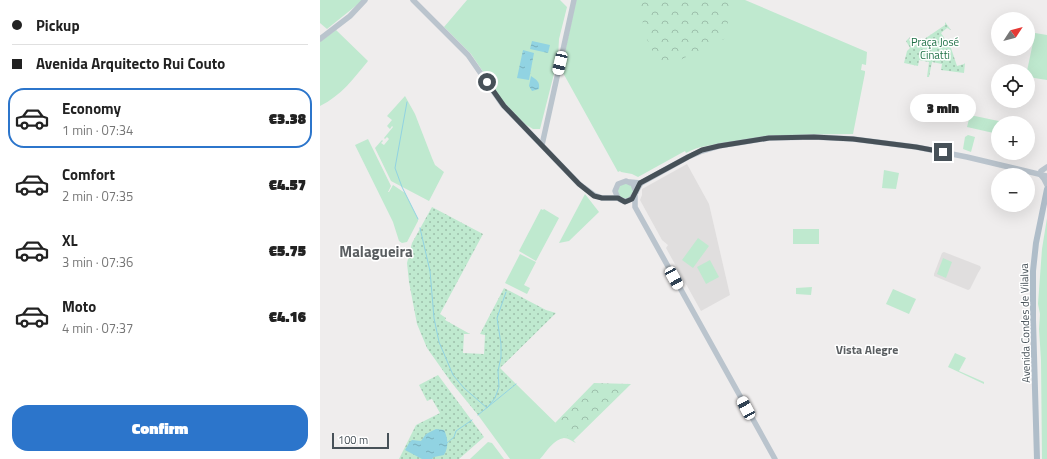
<!DOCTYPE html>
<html lang="en">
<head>
<meta charset="utf-8">
<style>
  body { margin:0; font-family:"Titillium Web",sans-serif; background:#f2f2f2; color:#222; height:100vh; display:flex; flex-direction:column; font-size:15px; white-space:nowrap }
  * { box-sizing:border-box; margin:0 }
  p { font-size:13px; color:#767676 }
  .icon { flex:none; width:22px; height:22px; fill:none; stroke:currentColor; stroke-width:2; stroke-linecap:round; stroke-linejoin:round }
  .map { position:relative; flex:1; overflow:hidden }
  .side { display:flex; flex-direction:column; background:#fff; width:320px }
  .side>* { flex:none }
  .guide { display:grid; align-content:center; height:88px; padding:0 12px; background:#fff }
  .needle { width:26px; rotate:54deg }
  .controls { position:absolute; left:671px; top:12px; display:grid; gap:8px }
  .controls a { display:grid; place-items:center; width:44px; height:44px; border-radius:50%; background:#fff; box-shadow:0 4px 16px #0002; font-size:20px }
  .scale { position:absolute; left:12px; bottom:10px; width:57px; box-sizing:border-box; padding-left:4px; border:2px solid #475158; border-top:0; font-size:11px; line-height:14px; white-space:nowrap; color:#475158; -webkit-text-stroke:3px #fff; paint-order:stroke }
  .end { position:absolute; width:18px; height:18px; margin:-9px; border:5px solid #475158; background:#fff; box-shadow:0 0 0 2px #fff }
  .from { border-radius:50% }
  .bubble { position:absolute; height:28px; border-radius:14px; background:#fff; box-shadow:0 4px 16px #0002; font-size:13px; font-weight:800; line-height:28px; text-align:center }
  .car { position:absolute; width:12px; height:24px; margin:-12px -6px; border-radius:5px; box-shadow:0 0 3px 1px #0007; background:linear-gradient(#fff 24%,#345 0 40%,#fff 0 76%,#345 0 86%,#fff 0) }
  .guide b { display:flex; align-items:center; gap:14px; height:38px; font-size:15px }
  .guide b+b { border-top:1px solid #e0e0e0 }
  .guide i { width:10px; height:10px; background:#222 }
  ul { padding:0; list-style:none }
  li { display:flex; align-items:center; gap:12px; height:60px; margin:0 8px 6px; padding:0 4px; border:2px solid transparent; border-radius:16px }
  li div { flex:1 }
  li b { display:block; font-size:15px }
  li em { font-style:normal; font-weight:800 }
  li.current { border-color:#2c75cb }
  li>.icon { width:36px; height:36px; stroke-width:1.5 }
  .primary-button { display:flex; gap:8px; margin-top:auto; padding:8px 12px }
  .primary-button a { flex:1; height:46px; border-radius:16px; background:#2c75cb; color:#fff; font-size:16px; font-weight:800; line-height:46px; text-align:center }
  main { display:flex; flex:1; min-height:0 }
  .map>svg:first-child { display:block }
  .education { fill:#e0dede }
  .green { fill:#bfe9cf }
  .forest { fill:url(#forest-crowns) }
  .park { fill:url(#park-dots) }
  .water { fill:url(#water-ripples) }
  .lines { fill:none; stroke-linecap:round; stroke-linejoin:round }
  .stream { stroke:#91d3e2; stroke-width:1 }
  .secondary { stroke:#bac4cd; stroke-width:5.5 }
  .primary { stroke:#afbdc9; stroke-width:6 }
  .route { stroke:#475158; stroke-width:5 }
  .labels { text-anchor:middle; stroke-width:3; stroke-linejoin:round; paint-order:stroke }
  .park-label { font-size:11px; fill:#207147; stroke:#fff }
  .street-label { font-size:11px; fill:#475158; stroke:#fff }
  .neighbourhood-label { font-size:12px; font-weight:bold; fill:#5a5e61; stroke:#fff }
  .district-label { font-size:15px; font-weight:bold; fill:#5a5e61; stroke:#fff }
</style>
</head>
<body>
<main>
<section class="side">
<div class="guide">
<b><i class="from"></i>Pickup</b>
<b><i></i>Avenida Arquitecto Rui Couto</b>
</div>
<ul>
<li class="current"><svg class="icon" aria-label="car" viewBox="0 0 24 24"><path d="M5 17H2v-5l4-1 3-4h7l3 4 3 1v5h-3M9 17h6M6 11h13"/><circle cx="7" cy="17" r="2"/><circle cx="17" cy="17" r="2"/></svg><div><b>Economy</b><p>1 min · 07:34</p></div><em>€3.38</em></li>
<li><svg class="icon" aria-label="car" viewBox="0 0 24 24"><path d="M5 17H2v-5l4-1 3-4h7l3 4 3 1v5h-3M9 17h6M6 11h13"/><circle cx="7" cy="17" r="2"/><circle cx="17" cy="17" r="2"/></svg><div><b>Comfort</b><p>2 min · 07:35</p></div><em>€4.57</em></li>
<li><svg class="icon" aria-label="car" viewBox="0 0 24 24"><path d="M5 17H2v-5l4-1 3-4h7l3 4 3 1v5h-3M9 17h6M6 11h13"/><circle cx="7" cy="17" r="2"/><circle cx="17" cy="17" r="2"/></svg><div><b>XL</b><p>3 min · 07:36</p></div><em>€5.75</em></li>
<li><svg class="icon" aria-label="car" viewBox="0 0 24 24"><path d="M5 17H2v-5l4-1 3-4h7l3 4 3 1v5h-3M9 17h6M6 11h13"/><circle cx="7" cy="17" r="2"/><circle cx="17" cy="17" r="2"/></svg><div><b>Moto</b><p>4 min · 07:37</p></div><em>€4.16</em></li>
</ul>
<div class="primary-button"><a>Confirm</a></div>
</section>
<div class="map">
<svg width="727" height="459" viewBox="0 0 727 459">
  <defs>
    <pattern id="forest-crowns" width="20" height="18" patternUnits="userSpaceOnUse"><rect width="20" height="18" fill="#bfe9cf"/><path d="M2 6a3 3 0 1 1 6 0M12 15a3 3 0 1 1 6 0" fill="none" stroke="#9dbfab"/></pattern>
    <pattern id="park-dots" width="8" height="8" patternUnits="userSpaceOnUse"><rect width="8" height="8" fill="#bfe9cf"/><path d="M2 2h.1M6 6h.1" fill="none" stroke="#9dbfab" stroke-width="1.8" stroke-linecap="round"/></pattern>
    <pattern id="water-ripples" width="26" height="14" patternUnits="userSpaceOnUse"><rect width="26" height="14" fill="#91d3e2"/><path d="M2 4q2-2 4 0t4 0M15 11q2-2 4 0t4 0" fill="none" stroke="#78aeba"/></pattern>
  </defs>
  <rect width="100%" height="100%" fill="#efeded"/>
  <!-- education -->
  <g class="education">
    <polygon points="367,164 389,204 410,295 381,311 346,248 348,245 342,240 320,200 322,195 322,189"/>
    <polygon points="624,252 660,266 661,268 658,273 650,289 648,290 614,276 614,274 622,253"/>
  </g>
  <!-- green -->
  <g class="green">
    <polygon points="0,0 43,0 7,29 0,23"/>
    <polygon points="147,0 240,0 247,7 239,39 238,58 220,129 213,129 203,123 183,101 151,54 124,27"/>
    <path d="M 256,0 L 425,0 L 547,52 L 546,65 L 542,64 L 541,70 L 545,71 L 545,73 L 533,134 C 490,134 447,135 405,143 C 392,145 378,146 366,153 L 365,151 L 318,177 L 312,174 L 301,172 L 300,171 L 298,172 L 247,80 L 243,73 L 242,66 Z"/>
    <path d="M 16,30 L 48,61 C 33,79 22,95 0,106 L 0,42 Z"/>
    <polygon points="715,33 727,35 727,80 708,77 707,71"/>
    <polygon points="85,96 95,114 112,158 115,165 124,172 109,201 71,181 55,148 62,140 63,141 61,143 64,145 69,139 67,137 65,139 64,138 73,127 72,126 70,129 67,126 72,120 67,116"/>
    <polygon points="650,115 688,123 689,123 678,123 678,134 647,127"/>
    <polygon points="648,135 655,137 651,152 643,149 645,137"/>
    <polygon points="48,139 71,186 68,192 69,192 73,185 85,193 98,219 98,221 87,242 82,243 79,241 73,222 35,145"/>
    <polygon points="564,170 579,173 576,189 562,188"/>
    <circle cx="305" cy="191" r="8"/>
    <polygon points="265,194 279,212 249,241 239,243"/>
    <polygon points="221,209 223,210 224,209 239,218 216,261 199,251"/>
    <polygon points="727,218 727,459 722,459 721,360 719,329 720,314 718,304 722,249"/>
    <rect x="473" y="229" width="26" height="15"/>
    <polygon points="378,238 389,246 373,268 362,260"/>
    <polygon points="200,254 216,262 204,285 210,288 207,294 185,283"/>
    <polygon points="623,258 632,262 626,278 617,274"/>
    <polygon points="390,260 399,277 386,284 377,267"/>
    <polygon points="492,287 491,295 476,294 476,288"/>
    <polygon points="573,289 596,299 589,314 566,304"/>
    <polygon points="635,353 646,358 639,371 664,382 664,384 628,367"/>
    <path d="M 196,384 L 256,443 C 252,441 248,438 244,438 C 234,439 226,452 220,459 L 190,459 L 158,415 Z"/>
    <polygon points="168,442 172,443 184,459 150,459"/>
  </g>
  <!-- forest -->
  <g class="forest">
    <polygon points="320,0 413,0 404,39 341,69 324,33"/>
    <polygon points="274,383 311,384 253,441 235,423"/>
  </g>
  <!-- park -->
  <g class="park">
    <polygon points="625,22 631,30 627,28 621,33 631,48 637,66 644,64 645,63 644,73 621,70 622,64 612,62 609,77 607,77 609,62 599,60 598,66 584,63 587,51 590,48 586,41 590,37 589,40 594,46 625,25"/>
    <polygon points="112,207 163,234 120,314 126,318 125,320 150,334 144,334 143,353 164,354 165,335 160,334 184,288 226,310 236,313 180,368 196,384 158,415 131,382 107,348 97,324 89,282 87,263 92,243"/>
    <polygon points="118,375 164,437 139,459 79,459 96,425 120,413 112,399 107,401 99,385"/>
  </g>
  <!-- water -->
  <g class="water">
    <polygon points="212,41 230,45 228,53 210,49"/>
    <polygon points="203,50 214,53 209,80 197,78"/>
    <path d="M 211,76 C 217,80 220,82 219,89 L 212,91 L 209,86 Z"/>
    <path d="M 116,429 L 124,430 C 128,438 129,447 124,455 L 114,457 L 112,459 L 102,459 L 85,450 L 89,443 L 92,440 L 101,441 L 106,434 Z"/>
  </g>
  <g class="lines">
    <!-- stream -->
    <g class="stream">
      <polyline points="87,102 75,168 82,187 98,219"/>
      <polyline points="100,228 110,271 114,318 119,342 133,375 144,388 167,408 175,398 179,387 178,371 181,357 181,344 177,318 186,292"/>
      <polyline points="158,415 196,384"/>
      <polyline points="127,443 134,437 136,431 152,420"/>
    </g>
    <!-- secondary -->
    <g class="secondary">
      <polyline points="93,0 148,55 182,104 259,184 274,195 282,198 298,198"/>
      <polyline points="0,39 30,16 45,0"/>
      <polyline points="222,145 254,0"/>
      <polyline points="721,171 727,167"/>
      <polyline points="720,174 724,179 727,185"/>
      <polyline points="310,182 321,183 368,157 382,151 399,146 449,138 494,137 533,139 596,147 647,157 727,176"/>
      <path d="M 316,192 L 313,184 L 306,181 L 298,184 L 295,191 L 298,198 C 311,208 315,192 321,183"/>
      <polyline points="315,196 315,207 455,459"/>
    </g>
    <!-- primary -->
    <polyline class="primary" points="717,459 713,320 713,271 716,243 727,189"/>
  </g>
  <g class="lines">
    <!-- route -->
    <polyline class="route" points="167,82 184,106 259,184 274,196 282,198 298,198 305,202 312,199 320,183 368,157 382,150 399,146 449,138 494,137 533,139 596,147 623,152"/>
  </g>
  <g class="labels">
    <!-- park labels -->
    <g class="park-label">
      <text x="615" y="46">Praça José<tspan x="615" dy="13">Cinatti</tspan></text>
    </g>
    <!-- street labels -->
    <g class="street-label">
      <text transform="translate(705 323) rotate(-91)" y="4">Avenida Condes de Vilalva</text>
    </g>
    <!-- neighbourhood labels -->
    <g class="neighbourhood-label">
      <text x="547" y="354">Vista Alegre</text>
    </g>
    <!-- district labels -->
    <g class="district-label">
      <text x="56" y="257">Malagueira</text>
    </g>
  </g>
</svg>
<div class="controls">
<a><svg class="needle" viewBox="-14 -14 28 28"><path d="M0-13l5 13h-10z" fill="#e53935"/><path d="M0 13l5-13h-10z" fill="#767676"/></svg></a>
<a><svg class="icon" aria-label="locate" viewBox="0 0 24 24"><circle cx="12" cy="12" r="6"/><path d="M12 2v4M12 18v4M2 12h4M18 12h4"/></svg></a>
<a>+</a>
<a>−</a>
</div>
<div class="scale">100 m</div>
<i class="end from" style="left:167px;top:82px"></i>
<i class="end" style="left:623px;top:152px"></i>
<div class="bubble" style="left:590px;top:94px;width:66px">3 min</div>
<i class="car" style="left:240px;top:63px;rotate:193deg"></i>
<i class="car" style="left:354px;top:278px;rotate:151deg"></i>
<i class="car" style="left:426px;top:408px;rotate:332deg"></i>
</div>
</main>
</body>
</html>
